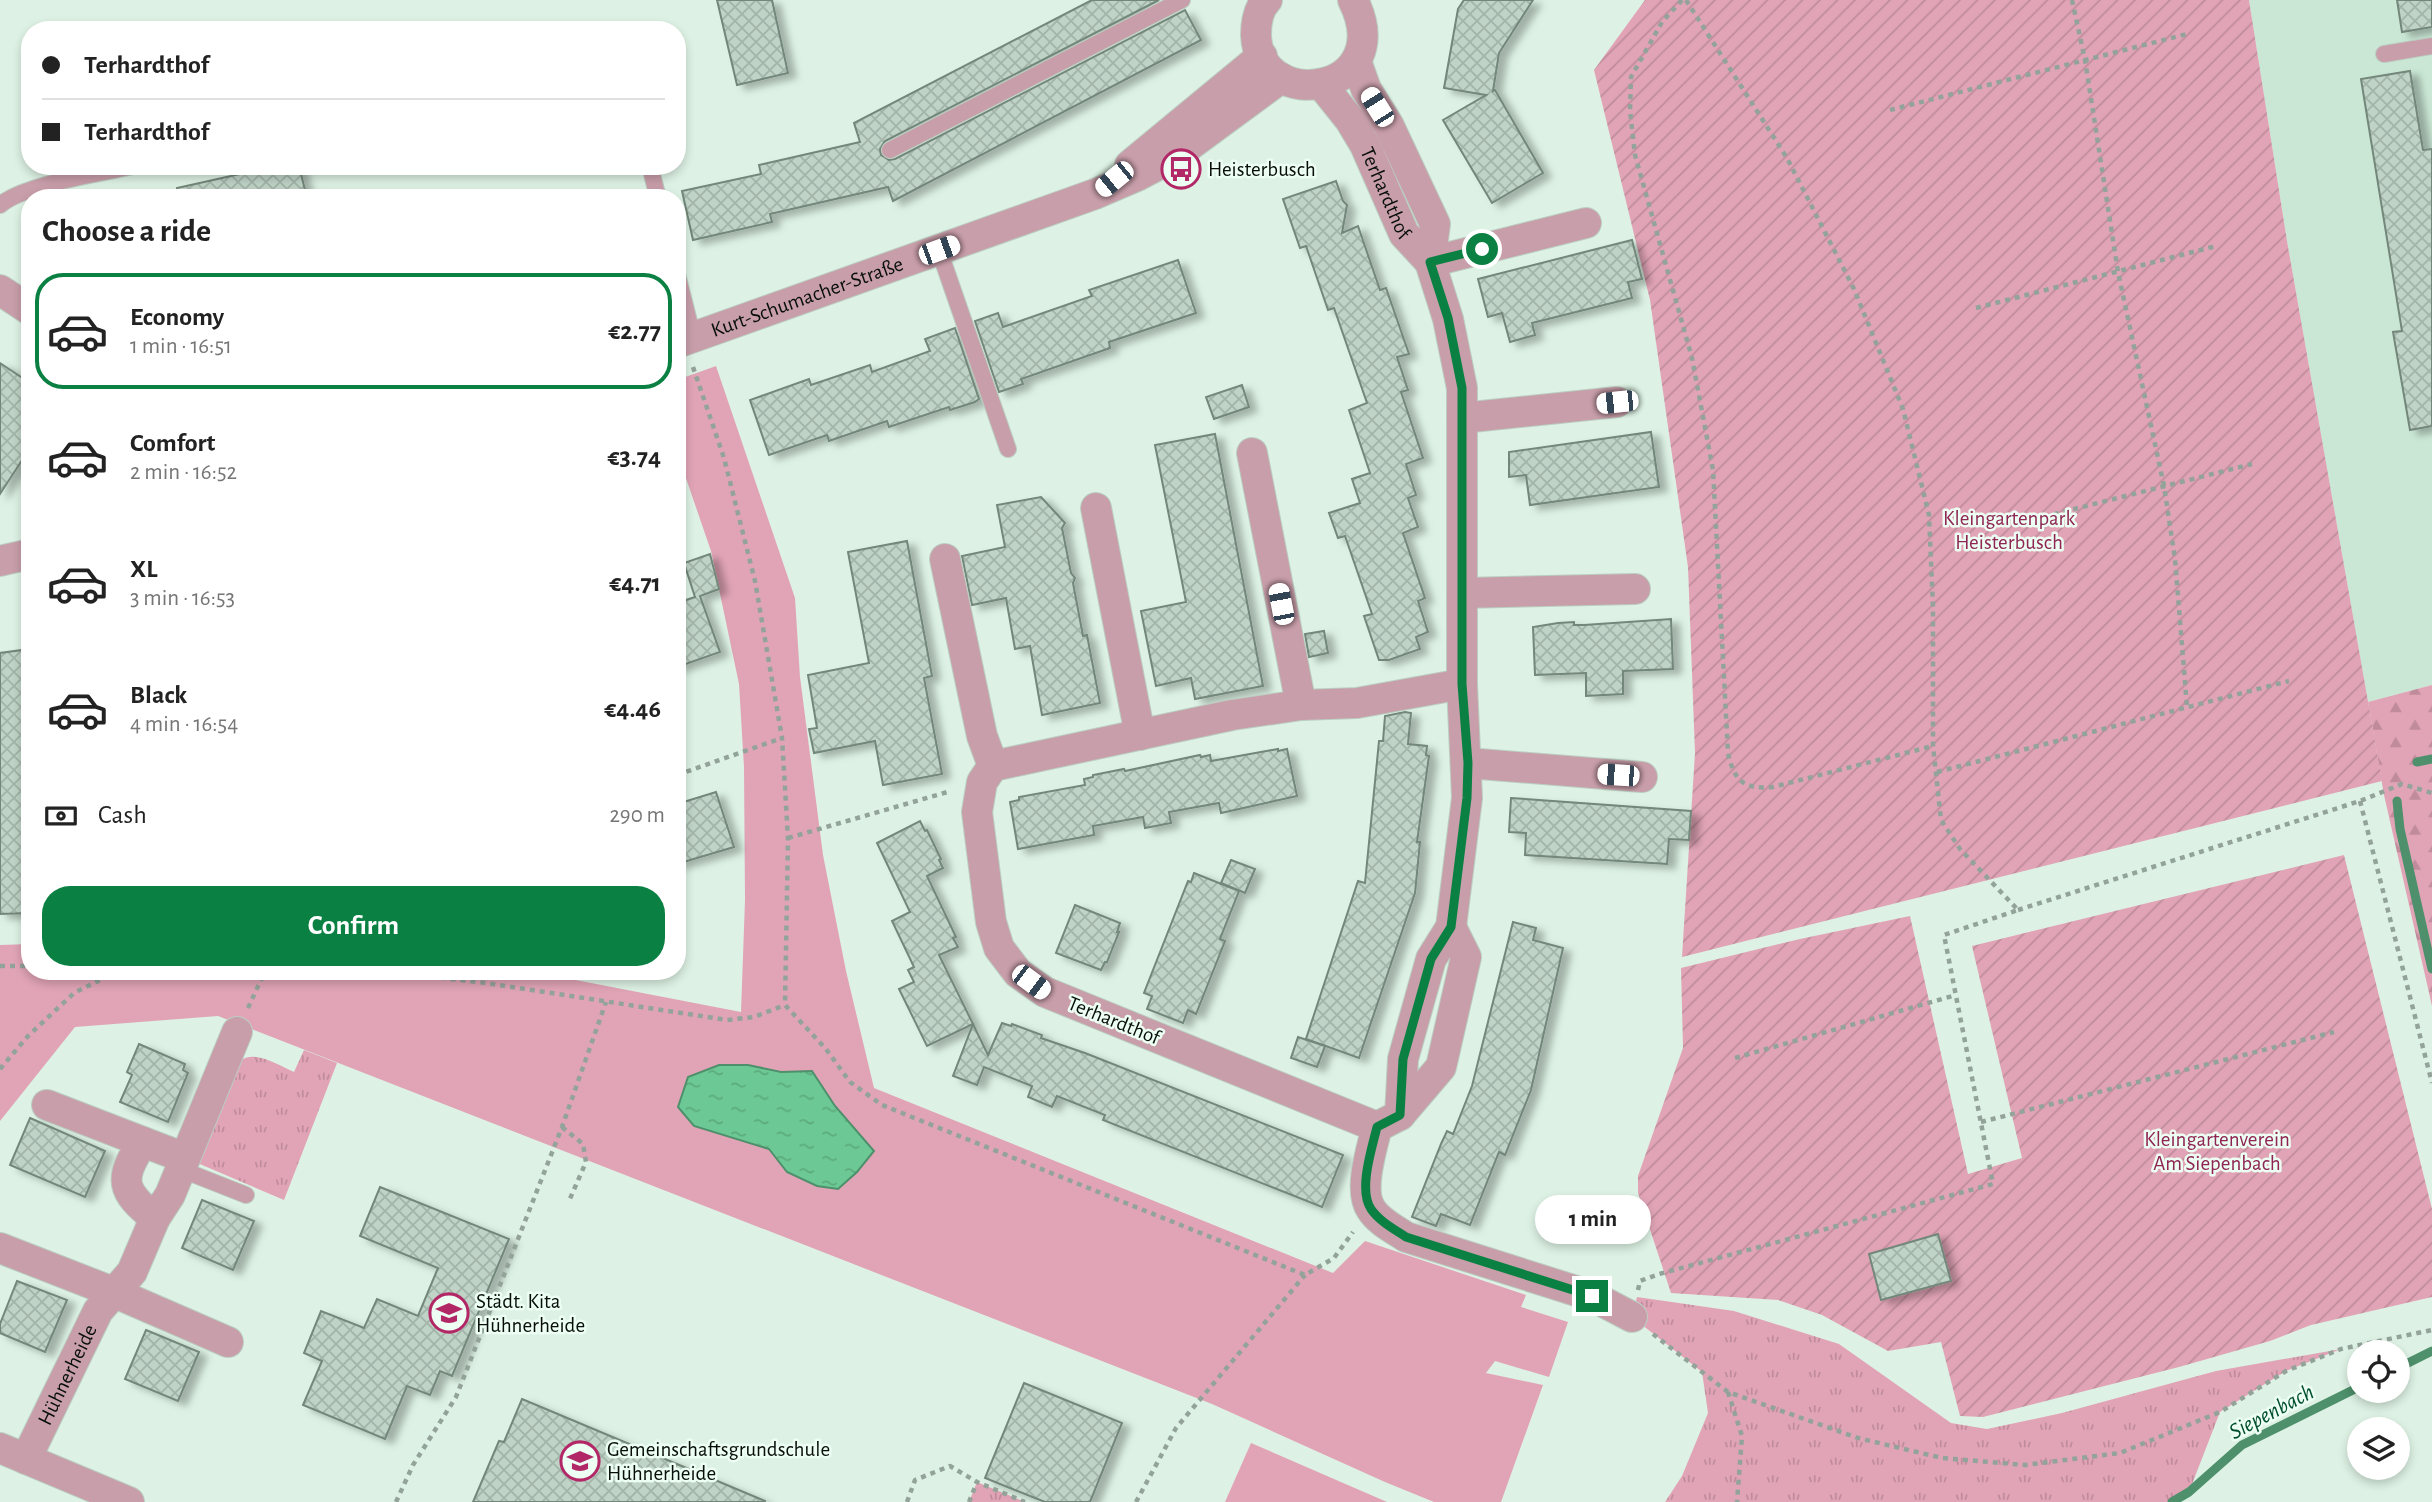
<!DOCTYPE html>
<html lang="en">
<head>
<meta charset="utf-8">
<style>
  body { margin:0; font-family:"Alegreya Sans",sans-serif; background:#f2f2f2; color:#222; height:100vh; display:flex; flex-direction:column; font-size:26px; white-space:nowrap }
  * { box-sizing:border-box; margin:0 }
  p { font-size:23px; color:#767676 }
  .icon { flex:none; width:38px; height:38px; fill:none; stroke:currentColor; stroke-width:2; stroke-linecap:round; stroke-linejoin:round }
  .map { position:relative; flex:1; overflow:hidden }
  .drawer { position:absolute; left:21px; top:189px; width:665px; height:791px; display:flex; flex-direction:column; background:#fff; border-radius:28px; box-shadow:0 4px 10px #0003 }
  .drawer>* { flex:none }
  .banner { position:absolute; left:21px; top:21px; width:665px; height:154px; border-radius:28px; box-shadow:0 4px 10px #0003; display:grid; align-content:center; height:154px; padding:0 21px; background:#fff }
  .tools { position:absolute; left:2347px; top:1340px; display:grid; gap:14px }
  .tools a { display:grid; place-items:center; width:63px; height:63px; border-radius:50%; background:#fff; box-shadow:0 4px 10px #0003; font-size:35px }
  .end { position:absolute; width:32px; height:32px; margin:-16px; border:9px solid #0b8043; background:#fff; box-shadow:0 0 0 4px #fff }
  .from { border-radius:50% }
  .bubble { position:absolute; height:49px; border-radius:24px; background:#fff; box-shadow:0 4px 10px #0003; font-size:23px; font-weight:600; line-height:49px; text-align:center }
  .car { position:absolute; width:21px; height:42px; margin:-21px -10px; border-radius:9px; box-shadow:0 0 5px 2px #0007; background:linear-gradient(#fff 24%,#345 0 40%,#fff 0 76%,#345 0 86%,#fff 0) }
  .banner b { display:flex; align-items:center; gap:24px; height:66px; font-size:26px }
  .banner b+b { border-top:2px solid #e0e0e0 }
  .banner i { width:18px; height:18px; background:#222 }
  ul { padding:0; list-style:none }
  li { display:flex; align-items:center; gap:21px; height:116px; margin:0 14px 10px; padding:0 7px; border:4px solid transparent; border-radius:28px }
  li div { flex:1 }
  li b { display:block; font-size:26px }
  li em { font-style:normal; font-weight:600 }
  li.current { border-color:#0b8043 }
  li>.icon { width:63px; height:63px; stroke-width:1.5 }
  h2 { padding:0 21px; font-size:32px; line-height:84px }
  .pay { display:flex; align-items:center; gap:18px; height:77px; padding:0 21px; font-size:26px }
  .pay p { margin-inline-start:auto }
  .action { display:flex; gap:14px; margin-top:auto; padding:14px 21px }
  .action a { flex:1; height:80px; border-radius:28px; background:#0b8043; color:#fff; font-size:28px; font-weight:600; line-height:80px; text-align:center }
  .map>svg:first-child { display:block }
  .built { fill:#cae7d5 }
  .grass { fill:url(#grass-tufts) }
  .forest { fill:url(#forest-firs) }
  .park { fill:#e1a4b7 }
  .garden { fill:url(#garden-furrows) }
  .water { fill:url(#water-ripples); stroke:#4e906b; stroke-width:2 }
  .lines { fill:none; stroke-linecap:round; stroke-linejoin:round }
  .stream { stroke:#4e906b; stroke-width:9 }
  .building { fill:url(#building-cross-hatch); stroke:#73877a; stroke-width:2; filter:url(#shadow) }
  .service-casing { stroke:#bbcec1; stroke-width:18 }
  .minor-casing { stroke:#bbcec1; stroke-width:32 }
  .path { stroke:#93a399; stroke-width:4.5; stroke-dasharray:5 5; stroke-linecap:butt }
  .service { stroke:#c89eaa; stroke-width:16 }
  .minor { stroke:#c89eaa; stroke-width:30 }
  .route { stroke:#0b8043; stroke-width:9 }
  .labels { text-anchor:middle; stroke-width:5; stroke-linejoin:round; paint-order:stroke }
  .poi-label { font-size:21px; fill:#080f0b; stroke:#edfef3; text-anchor:start }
  .street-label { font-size:21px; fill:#080f0b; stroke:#edfef3 }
  .park-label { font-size:21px; fill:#8e2553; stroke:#edfef3 }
  .water-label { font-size:23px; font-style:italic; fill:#004e2d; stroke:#edfef3 }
</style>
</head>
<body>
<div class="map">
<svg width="2432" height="1502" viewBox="0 0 2432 1502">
  <defs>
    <pattern id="grass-tufts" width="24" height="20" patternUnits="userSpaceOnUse" patternTransform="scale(1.75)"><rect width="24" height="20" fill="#e1a4b7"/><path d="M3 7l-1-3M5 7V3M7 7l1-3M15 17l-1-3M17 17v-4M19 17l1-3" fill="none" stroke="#c08c9c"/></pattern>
    <pattern id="forest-firs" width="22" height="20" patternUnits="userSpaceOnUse" patternTransform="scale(1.75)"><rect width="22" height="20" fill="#e1a4b7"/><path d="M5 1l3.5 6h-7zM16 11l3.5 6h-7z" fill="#c08c9c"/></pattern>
    <pattern id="garden-furrows" width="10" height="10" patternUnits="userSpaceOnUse" patternTransform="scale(1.75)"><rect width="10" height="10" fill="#e1a4b7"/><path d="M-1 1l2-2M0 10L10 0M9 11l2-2" fill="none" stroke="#c08c9c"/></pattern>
    <pattern id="water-ripples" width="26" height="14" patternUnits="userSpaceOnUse" patternTransform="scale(1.75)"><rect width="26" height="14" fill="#6cc894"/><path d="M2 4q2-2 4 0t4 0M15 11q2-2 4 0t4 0" fill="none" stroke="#5cab7e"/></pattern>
    <pattern id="building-cross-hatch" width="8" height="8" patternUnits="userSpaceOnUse" patternTransform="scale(1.75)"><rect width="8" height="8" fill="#bfd3c6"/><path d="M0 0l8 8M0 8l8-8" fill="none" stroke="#a3b4a9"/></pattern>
    <filter id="shadow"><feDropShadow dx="8" dy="4.5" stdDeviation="3.5" flood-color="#0004"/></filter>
  </defs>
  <rect width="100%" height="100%" fill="#ddf2e4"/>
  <!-- built -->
  <polygon class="built" points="2249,0 2432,0 2432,685 2368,702 2287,241"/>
  <!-- grass -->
  <g class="grass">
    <path d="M 304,1050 L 337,1063 L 284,1200 L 195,1162 L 240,1061 C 255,1049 279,1066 294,1072 Z"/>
    <polygon points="1637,1297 1734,1311 1839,1344 1951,1423 1987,1429 2062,1413 2216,1371 2341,1349 2286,1371 2220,1412 2189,1492 2172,1502 1665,1502 1682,1476 1708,1413 1702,1372 1632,1317"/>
    <polygon points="977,1482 1025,1502 969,1502"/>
  </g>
  <!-- forest -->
  <polygon class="forest" points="2432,685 2432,1006 2384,795 2368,702"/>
  <!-- park -->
  <g class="park">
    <polygon points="716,366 795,598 800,677 823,855 846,971 874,1088 1333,1273 1365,1241 1526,1295 1521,1307 1568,1322 1549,1377 1495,1361 1486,1373 1543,1385 1501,1502 1434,1502 1385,1482 1212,1404 218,1016 75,1027 0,1121 0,945 30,944 30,971 529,971 741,1012 745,900 744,767 739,684 711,551 677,452 677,380"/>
    <polygon points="1251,1443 1387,1502 1225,1502"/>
  </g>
  <!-- garden -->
  <g class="garden">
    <polygon points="1645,0 2249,0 2287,241 2382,781 1682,957 1695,753 1688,567 1650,300 1594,70"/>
    <polygon points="2344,855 2432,1209 2432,1297 2311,1325 2270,1341 2179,1367 1983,1417 1960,1416 1941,1342 1888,1351 1822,1315 1778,1300 1671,1293 1638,1193 1638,1176 1683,1048 1681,968 1800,939 1910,916 1968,1174 2022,1158 1972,946"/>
  </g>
  <!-- water -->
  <polygon class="water" points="719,1065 748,1065 781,1072 812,1071 835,1106 874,1151 857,1172 838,1189 817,1186 787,1172 769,1149 694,1126 678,1107 688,1077"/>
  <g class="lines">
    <!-- stream -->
    <g class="stream">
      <polyline points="2417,762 2432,759"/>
      <polyline points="2397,801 2400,829 2432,969"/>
      <polyline points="2398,1368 2432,1351"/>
      <polyline points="2172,1502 2189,1492 2242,1445 2359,1387"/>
    </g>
  </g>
  <!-- building -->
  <g class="building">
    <polygon points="717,0 772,0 788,73 737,85"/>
    <polygon points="1092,0 1159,0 885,141 880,149 881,155 889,160 895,159 1185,10 1201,40 893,201 888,187 770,214 772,222 693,240 682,191 761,174 759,165 860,142 854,123"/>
    <polygon points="1464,0 1533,0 1499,53 1493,91 1495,90 1543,173 1492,203 1443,120 1486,95 1444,88 1458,9"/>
    <polygon points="2397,0 2432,0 2432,27 2402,32"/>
    <polygon points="2410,71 2423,150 2432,149 2432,426 2410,430 2393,332 2402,331 2361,79"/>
    <polygon points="258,166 299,166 307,198 178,198 177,188 240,174 239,170"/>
    <polygon points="1336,181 1343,201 1347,205 1342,233 1358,226 1380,290 1386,288 1409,354 1397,357 1408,390 1401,392 1423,458 1406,464 1416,495 1408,498 1418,527 1403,533 1425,598 1418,601 1428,632 1416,637 1420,649 1389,660 1379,660 1364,616 1372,614 1345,536 1338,538 1329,513 1360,503 1352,479 1370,473 1349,410 1367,403 1334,308 1328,310 1306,246 1300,248 1283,199"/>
    <polygon points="1632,240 1642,279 1628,282 1632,298 1532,323 1535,335 1510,342 1502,313 1488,317 1478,279"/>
    <polygon points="1178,260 1196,313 1109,342 1110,348 1021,379 1023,384 999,392 975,321 998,313 1003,327 1092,296 1089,290"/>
    <polygon points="955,328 979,399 975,402 950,410 949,407 889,427 887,421 829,441 827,435 769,455 750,400 809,379 811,385 870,365 872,372 930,351 925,339"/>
    <polygon points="0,363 30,383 30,448 0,494"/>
    <polygon points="1242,385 1249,407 1214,419 1206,397"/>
    <polygon points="1651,432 1659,487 1530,505 1526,475 1509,477 1509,452"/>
    <polygon points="1215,434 1263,686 1195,699 1191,678 1156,686 1141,611 1186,602 1155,445"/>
    <polygon points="1041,497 1065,523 1062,528 1071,573 1075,578 1073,583 1083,636 1087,635 1100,703 1042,715 1030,646 1015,649 1006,598 972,605 962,556 1005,547 997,505"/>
    <polygon points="907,541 932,676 924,678 942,774 883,785 875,741 814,753 809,729 817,728 808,675 869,663 848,552"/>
    <polygon points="710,554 719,589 700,596 720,652 677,667 677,603 695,597 684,563"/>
    <polygon points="1671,619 1673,669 1623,671 1623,694 1586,696 1586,673 1535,675 1533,627 1558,623 1574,622 1574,625 1584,625"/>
    <polygon points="1324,631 1328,653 1309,657 1305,634"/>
    <polygon points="30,649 30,913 0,914 0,653"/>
    <polygon points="1405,712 1411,713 1408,744 1427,746 1426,755 1429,756 1417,842 1420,842 1415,893 1359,1058 1306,1039 1358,881 1365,883 1379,741 1383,741 1385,716"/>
    <polygon points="1278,749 1278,751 1287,749 1297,796 1221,813 1219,803 1169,812 1171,823 1145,828 1143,817 1093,826 1094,835 1018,849 1010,802 1019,800 1019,797 1085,785 1084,779 1093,777 1093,775 1124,769 1125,771 1200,755 1201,757 1210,755 1211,761"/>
    <polygon points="716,792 734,847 677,864 677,804"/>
    <polygon points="1511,798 1691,811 1689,840 1669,839 1667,864 1525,855 1526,833 1509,832"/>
    <polygon points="920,821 925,831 927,830 941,859 939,860 943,868 927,876 956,937 953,938 958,947 939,955 973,1024 927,1046 899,989 914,982 908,970 914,967 892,921 910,912 877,843"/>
    <polygon points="1231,860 1255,869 1245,893 1221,883"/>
    <polygon points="1194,873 1239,891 1220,939 1225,941 1196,1014 1188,1010 1183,1023 1147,1009 1152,996 1144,993 1188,881 1191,882"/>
    <polygon points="1075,905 1120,923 1117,932 1119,932 1107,962 1105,962 1101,970 1056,953"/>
    <polygon points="1513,922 1536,928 1533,940 1563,948 1531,1090 1505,1155 1499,1152 1470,1225 1441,1214 1436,1226 1412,1217 1441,1144 1447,1131 1453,1134 1472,1086"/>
    <polygon points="1002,1023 1011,1026 1012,1024 1042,1035 1041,1038 1085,1053 1343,1155 1322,1207 1103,1120 1105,1115 1057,1096 1052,1107 1028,1097 1032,1086 984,1067 977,1085 953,1076 973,1024 988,1055"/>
    <polygon points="1298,1037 1325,1046 1317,1067 1291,1058"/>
    <polygon points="139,1044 185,1064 183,1070 188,1073 168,1122 120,1102 132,1075 127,1072"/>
    <polygon points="30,1118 105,1151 85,1197 10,1165"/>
    <polygon points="380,1187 509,1239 452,1376 440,1371 430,1395 407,1386 385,1439 303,1405 322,1361 304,1353 321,1311 364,1328 377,1299 418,1316 438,1268 360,1236"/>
    <polygon points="202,1200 254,1221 233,1270 182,1248"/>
    <polygon points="1938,1234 1951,1281 1881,1300 1869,1254"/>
    <polygon points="17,1281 67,1300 45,1352 0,1333 0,1324"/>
    <polygon points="146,1330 199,1352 178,1401 125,1379"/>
    <polygon points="1024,1383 1122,1423 1090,1502 1045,1502 985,1478"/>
    <polygon points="522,1399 765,1501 765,1502 473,1502 499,1441 504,1442"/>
  </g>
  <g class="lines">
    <!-- service casing -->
    <g class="service-casing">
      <g id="service">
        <polyline points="2384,54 2432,46"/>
        <polyline points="890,150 1182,0"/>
        <polyline points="650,166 658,198"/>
        <path d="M 0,205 C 25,184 99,174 133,166"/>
        <polyline points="939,250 1008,449"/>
        <polyline points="677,274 693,337"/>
        <polyline points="180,1169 246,1195"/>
      </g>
    </g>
    <!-- minor casing -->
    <g class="minor-casing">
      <g id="minor">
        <path d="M 1267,0 C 1258,9 1256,23 1256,35 C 1259,116 1400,94 1353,0"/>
        <path d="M 1356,61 L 1366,89 L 1389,126 L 1435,224 L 1430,262 L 1448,319 L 1462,388 L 1462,684 L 1467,798 L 1451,927 L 1431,959 L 1403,1059 L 1400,1115 L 1377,1127 C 1372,1148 1358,1190 1371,1209 C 1378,1221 1394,1229 1406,1237 L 1592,1296 L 1632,1317"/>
        <path id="s1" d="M 1322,85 L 1350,120 L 1365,145 L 1404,234 L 1430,262"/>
        <polyline points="1130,165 1262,56"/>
        <polyline points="1430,262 1586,223"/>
        <polyline points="0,290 30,310"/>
        <path id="s2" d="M 677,343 L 1095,194 L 1137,176 L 1175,156 L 1281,78"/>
        <polyline points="1462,418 1617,402"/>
        <polyline points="1252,453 1301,705"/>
        <polyline points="1096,508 1140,735"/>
        <polyline points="945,559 982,736 993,766"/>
        <polyline points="0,561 30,554"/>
        <polyline points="1462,593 1635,589"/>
        <polyline points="1467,763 1642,777"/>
        <polyline points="47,1105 143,1142"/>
        <polyline points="1400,1115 1441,1067 1466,957 1451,927"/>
        <polyline points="1377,1127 1045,992 1018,973 999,948 991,922 977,812 982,782 993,766 1232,715 1301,705 1357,703 1462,684"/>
        <path d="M 155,1218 C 121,1191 118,1179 143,1142 L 185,1158"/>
        <polyline points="0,1248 113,1292 228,1342"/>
        <polyline points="0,1448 129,1502"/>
        <path id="s3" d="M 26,1459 L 98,1311 L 132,1272 L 155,1218 L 170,1195 L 237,1032"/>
      </g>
    </g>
    <!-- path -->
    <g class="path">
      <path d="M 1682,0 L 1662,22 L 1631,77 L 1630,111 L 1635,155 L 1692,358 L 1713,470 L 1728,753 C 1734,780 1743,790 1773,787 L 1933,746"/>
      <polyline points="2072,0 2085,60 2118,272 2164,486 2175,559 2187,707"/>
      <polyline points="1890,110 2187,34"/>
      <polyline points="1976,308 2216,246"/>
      <polyline points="693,367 724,458 755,581 782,738 788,838 785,1005 826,1049 850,1082 882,1105 1305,1275 1334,1258 1353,1232"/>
      <polyline points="2015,524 2252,464"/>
      <polyline points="1937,772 2289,681"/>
      <polyline points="677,775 782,738"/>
      <polyline points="2360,801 2432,1083"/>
      <polyline points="788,838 951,791"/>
      <polyline points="2018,910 2360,801 2402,784 2432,793"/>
      <polyline points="0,966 30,966"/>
      <polyline points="381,971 486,983 727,1020 754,1017 785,1005"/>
      <polyline points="248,1008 265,971"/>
      <polyline points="1735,1058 1956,995"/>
      <polyline points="0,1069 28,1036 74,993 118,971"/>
      <polyline points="1981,1122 2334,1032"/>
      <polyline points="562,1127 583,1144 586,1162 569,1201"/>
      <polyline points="1638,1290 1640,1281 1659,1274 1993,1184 1944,935 2018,910 1960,849 1941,820 1933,746 1933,607 1929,515 1903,409 1854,289 1787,158 1686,0"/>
      <polyline points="1653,1334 1728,1392 1858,1438 1942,1458 2025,1465 2120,1453 2220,1412 2286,1371 2341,1349 2432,1330"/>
      <polyline points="1728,1392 1742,1436 1737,1502"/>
      <polyline points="396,1502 413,1465 456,1397 562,1127 606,1002"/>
      <polyline points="907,1502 915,1480 950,1466 977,1482 1025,1502"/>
      <polyline points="969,1502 977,1482"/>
      <polyline points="1136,1502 1176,1428 1305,1275"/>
    </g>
    <!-- service -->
    <use href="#service" class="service"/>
    <!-- minor -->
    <use href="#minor" class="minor"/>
  </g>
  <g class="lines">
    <!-- route -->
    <path class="route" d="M 1482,249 L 1430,262 L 1448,318 L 1462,388 L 1462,684 L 1468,763 L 1467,798 L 1451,927 L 1431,959 L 1403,1059 L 1400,1115 L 1377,1127 C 1372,1148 1358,1190 1371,1209 C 1379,1221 1394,1229 1406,1237 L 1592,1296"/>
  </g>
  <!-- icons -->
  <defs>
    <g id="bus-ring" transform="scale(2.0125)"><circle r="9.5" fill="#edfef3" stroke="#b22867" stroke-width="1.5"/><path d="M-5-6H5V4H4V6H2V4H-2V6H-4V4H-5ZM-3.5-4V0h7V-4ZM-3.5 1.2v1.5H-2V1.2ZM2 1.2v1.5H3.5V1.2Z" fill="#b22867"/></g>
    <g id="school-ring" transform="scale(2.0125)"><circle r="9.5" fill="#edfef3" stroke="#b22867" stroke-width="1.5"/><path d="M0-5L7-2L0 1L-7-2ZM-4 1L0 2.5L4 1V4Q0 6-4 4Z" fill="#b22867"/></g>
  </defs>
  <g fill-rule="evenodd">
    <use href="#bus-ring" x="1181" y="169"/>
    <use href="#school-ring" x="449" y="1313"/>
    <use href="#school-ring" x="580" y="1461"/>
  </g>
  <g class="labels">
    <!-- poi labels -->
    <g class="poi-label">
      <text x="1208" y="176">Heisterbusch</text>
      <text x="476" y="1308">Städt. Kita<tspan x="476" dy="24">Hühnerheide</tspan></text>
      <text x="607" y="1456">Gemeinschaftsgrundschule<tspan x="607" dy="24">Hühnerheide</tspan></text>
    </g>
    <!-- street labels -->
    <g class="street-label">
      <text dy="7" stroke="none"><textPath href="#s1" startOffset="126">Terhardthof</textPath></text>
      <text dy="7" stroke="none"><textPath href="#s2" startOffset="138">Kurt-Schumacher-Straße</textPath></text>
      <text transform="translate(1114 1020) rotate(22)" y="7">Terhardthof</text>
      <text dy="7" stroke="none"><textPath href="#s3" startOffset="94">Hühnerheide</textPath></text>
    </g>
    <!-- park labels -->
    <g class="park-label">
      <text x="2009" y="525">Kleingartenpark<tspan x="2009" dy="24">Heisterbusch</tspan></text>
      <text x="2217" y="1146">Kleingartenverein<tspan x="2217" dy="24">Am Siepenbach</tspan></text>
    </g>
    <!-- water labels -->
    <g class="water-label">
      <text transform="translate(2271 1411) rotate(-28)" y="8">Siepenbach</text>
    </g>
  </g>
</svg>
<div class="tools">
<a><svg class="icon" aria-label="locate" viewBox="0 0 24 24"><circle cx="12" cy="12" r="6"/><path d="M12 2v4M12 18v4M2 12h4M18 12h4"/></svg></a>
<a><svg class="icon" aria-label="layers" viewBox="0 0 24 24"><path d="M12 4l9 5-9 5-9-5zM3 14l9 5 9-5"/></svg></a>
</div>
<i class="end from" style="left:1482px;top:249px"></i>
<i class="end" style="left:1592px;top:1296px"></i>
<div class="bubble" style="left:1535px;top:1195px;width:116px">1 min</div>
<i class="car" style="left:1377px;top:107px;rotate:328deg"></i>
<i class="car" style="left:1114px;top:179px;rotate:231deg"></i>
<i class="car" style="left:939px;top:250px;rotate:70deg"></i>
<i class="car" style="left:1617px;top:402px;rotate:264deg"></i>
<i class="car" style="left:1281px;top:604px;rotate:349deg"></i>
<i class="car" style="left:1618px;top:775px;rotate:274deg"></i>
<i class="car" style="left:1031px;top:982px;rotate:127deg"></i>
<div class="banner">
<b><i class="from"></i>Terhardthof</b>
<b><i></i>Terhardthof</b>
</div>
<section class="drawer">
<h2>Choose a ride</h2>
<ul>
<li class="current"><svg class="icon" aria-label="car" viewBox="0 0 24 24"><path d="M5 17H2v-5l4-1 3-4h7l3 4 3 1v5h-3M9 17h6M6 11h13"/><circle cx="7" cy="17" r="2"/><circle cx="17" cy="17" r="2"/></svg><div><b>Economy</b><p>1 min · 16:51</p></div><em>€2.77</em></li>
<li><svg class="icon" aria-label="car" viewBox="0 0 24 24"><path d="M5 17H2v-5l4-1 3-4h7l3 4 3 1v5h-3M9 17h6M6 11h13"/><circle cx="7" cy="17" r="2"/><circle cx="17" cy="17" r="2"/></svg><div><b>Comfort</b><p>2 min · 16:52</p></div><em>€3.74</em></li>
<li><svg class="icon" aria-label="car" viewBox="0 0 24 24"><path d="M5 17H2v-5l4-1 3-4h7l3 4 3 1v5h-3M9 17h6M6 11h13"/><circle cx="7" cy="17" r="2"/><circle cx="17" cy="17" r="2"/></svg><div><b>XL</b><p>3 min · 16:53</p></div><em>€4.71</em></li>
<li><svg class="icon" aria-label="car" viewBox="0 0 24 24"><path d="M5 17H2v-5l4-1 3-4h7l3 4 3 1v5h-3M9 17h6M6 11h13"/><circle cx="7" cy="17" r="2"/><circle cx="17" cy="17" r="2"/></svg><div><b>Black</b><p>4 min · 16:54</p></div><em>€4.46</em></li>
</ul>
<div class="pay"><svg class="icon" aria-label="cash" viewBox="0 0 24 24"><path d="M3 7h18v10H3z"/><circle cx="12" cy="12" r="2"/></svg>Cash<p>290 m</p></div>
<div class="action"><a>Confirm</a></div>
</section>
</div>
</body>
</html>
